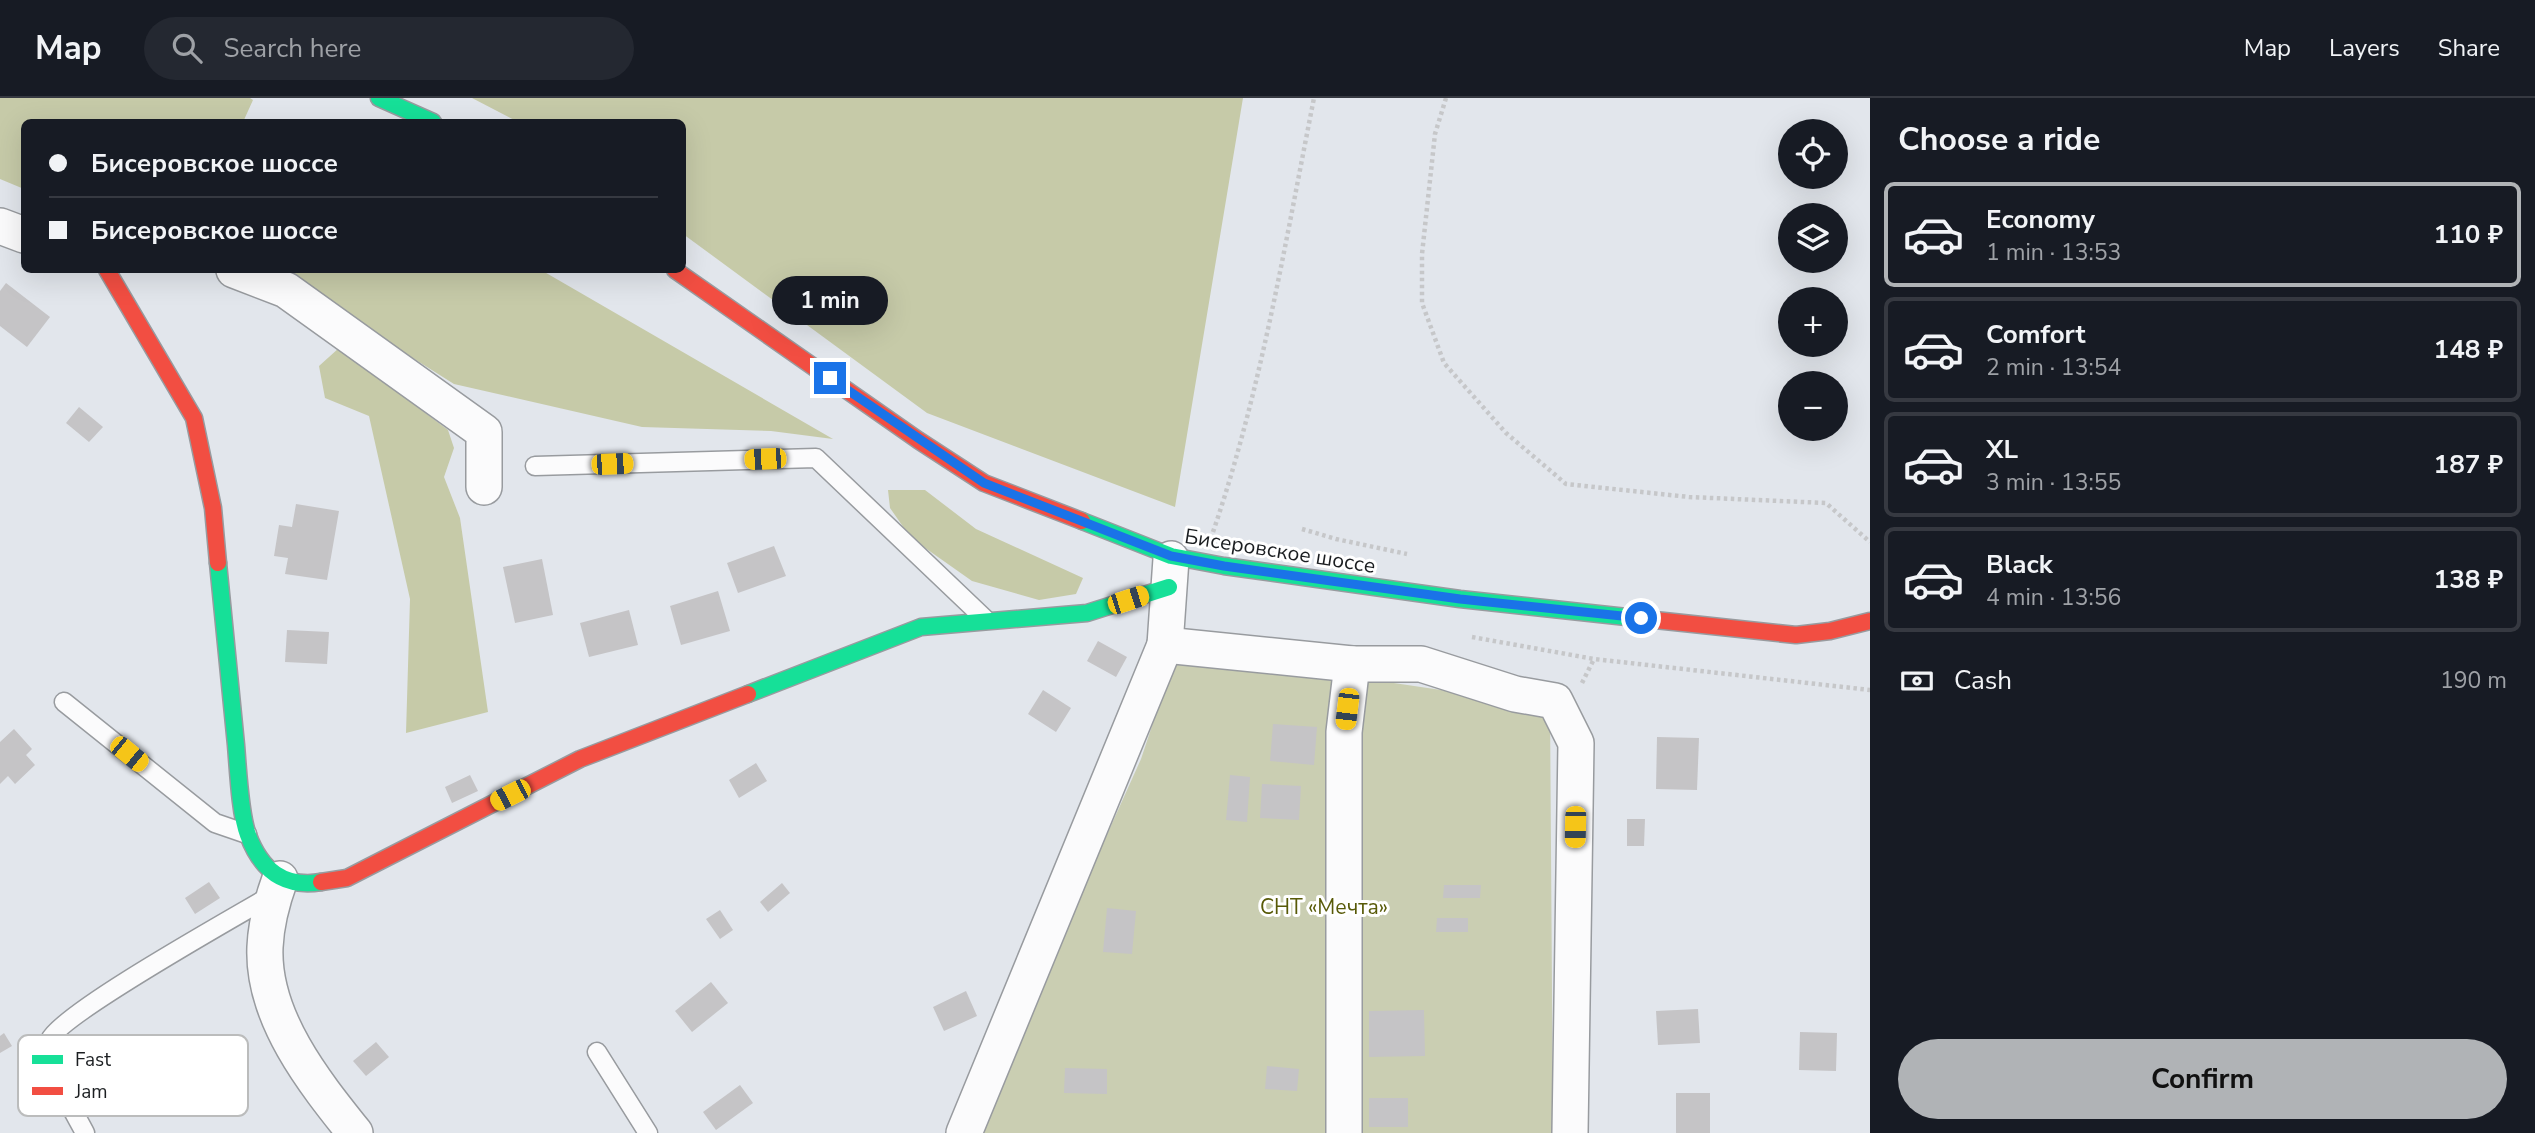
<!DOCTYPE html>
<html lang="en">
<head>
<meta charset="utf-8">
<style>
  body { margin:0; font-family:"Nunito Sans",sans-serif; background:#242831; color:#f1f3f6; height:100vh; display:flex; flex-direction:column; font-size:26px; white-space:nowrap }
  * { box-sizing:border-box; margin:0 }
  p { font-size:23px; color:#9ea1a6 }
  .icon { flex:none; width:38px; height:38px; fill:none; stroke:currentColor; stroke-width:2; stroke-linecap:round; stroke-linejoin:round }
  .map { position:relative; flex:1; overflow:hidden }
  .details { display:flex; flex-direction:column; background:#171b24; width:665px }
  .details>* { flex:none }
  .banner { position:absolute; left:21px; top:21px; width:665px; height:154px; border-radius:10px; box-shadow:0 7px 28px #0002; display:grid; align-content:center; height:154px; padding:0 28px; background:#171b24 }
  .buttons { position:absolute; left:1778px; top:21px; display:grid; gap:14px }
  .buttons a { display:grid; place-items:center; width:70px; height:70px; border-radius:50%; background:#171b24; box-shadow:0 7px 28px #0002; font-size:35px }
  .end { position:absolute; width:32px; height:32px; margin:-16px; border:9px solid #1a73e8; background:#fff; box-shadow:0 0 0 4px #fff }
  .from { border-radius:50% }
  .bubble { position:absolute; height:49px; border-radius:24px; background:#171b24; box-shadow:0 7px 28px #0002; font-size:23px; font-weight:700; line-height:49px; text-align:center }
  .car { position:absolute; width:21px; height:42px; margin:-21px -10px; border-radius:9px; box-shadow:0 0 5px 2px #0007; background:linear-gradient(#f5c518 24%,#345 0 40%,#f5c518 0 76%,#345 0 86%,#f5c518 0) }
  .banner b { display:flex; align-items:center; gap:24px; height:66px; font-size:26px }
  .banner b+b { border-top:2px solid #363941 }
  .banner i { width:18px; height:18px; background:#f1f3f6 }
  ul { padding:0; list-style:none }
  li { display:flex; align-items:center; gap:21px; height:105px; margin:0 14px 10px; padding:0 14px; border:4px solid #363941; border-radius:10px }
  li div { flex:1 }
  li b { display:block; font-size:26px }
  li em { font-style:normal; font-weight:700 }
  li.current { border-color:#b0b3b6 }
  li>.icon { width:63px; height:63px; stroke-width:1.5 }
  h2 { padding:0 28px; font-size:32px; line-height:84px }
  .pay { display:flex; align-items:center; gap:18px; height:77px; padding:0 28px; font-size:26px }
  .pay p { margin-inline-start:auto }
  .primary-button { display:flex; gap:14px; margin-top:auto; padding:14px 28px }
  .primary-button a { flex:1; height:80px; border-radius:42px; background:#b0b3b6; color:#111; font-size:28px; font-weight:700; line-height:80px; text-align:center }
  header { display:flex; align-items:center; gap:42px; box-sizing:border-box; height:98px; padding:0 35px; background:#171b24; border-bottom:2px solid #363941 }
  header strong { font-size:33px }
  nav { display:flex; gap:38px; margin-inline-start:auto; font-size:24px }
  .search { width:490px; height:63px; background:#242831; display:flex; align-items:center; gap:18px; box-sizing:border-box; padding:0 24px; border-radius:38px; color:#9ea1a6; font-size:26px }
  main { display:flex; flex:1; min-height:0 }
  .map>svg:first-child { display:block }
  .green { fill:#caceb2 }
  .forest { fill:#c6caa8 }
  .building { fill:#c5c4c6 }
  .lines { fill:none; stroke-linecap:round; stroke-linejoin:round }
  .lane-casing { stroke:#989b9f; stroke-width:21 }
  .street-casing { stroke:#989b9f; stroke-width:38 }
  .fast-casing { stroke:#989b9f; stroke-width:19 }
  .jam-casing { stroke:#989b9f; stroke-width:19 }
  .path { stroke:#c6c7c9; stroke-width:4.5; stroke-dasharray:3.5 3.5; stroke-linecap:butt }
  .lane { stroke:#fbfbfc; stroke-width:18 }
  .street { stroke:#fbfbfc; stroke-width:35 }
  .fast { stroke:#16e098; stroke-width:16 }
  .jam { stroke:#f24e42; stroke-width:16 }
  .route { stroke:#1a73e8; stroke-width:9 }
  .labels { text-anchor:middle; stroke-width:6; stroke-linejoin:round; paint-order:stroke }
  .street-label { font-size:21px; fill:#1b1e21; stroke:#fff }
  .park-label { font-size:21px; fill:#585a08; stroke:#fff }
  .key { fill:#fff; stroke:#bbbcbc; stroke-width:2 }
  .key-label { font-size:19px; fill:#1b1e21 }
</style>
</head>
<body>
<header>
<strong>Map</strong>
<div class="search"><svg class="icon" aria-label="search" viewBox="0 0 24 24"><circle cx="10" cy="10" r="6"/><path d="M15 15l6 6"/></svg>Search here</div>
<nav><a>Map</a><a>Layers</a><a>Share</a></nav>
</header>
<main>
<div class="map">
<svg width="1870" height="1035" viewBox="0 0 1870 1035">
  <rect width="100%" height="100%" fill="#e2e6ec"/>
  <!-- green -->
  <polygon class="green" points="1177,553 1550,608 1553,1035 976,1035 980,1019 1141,661"/>
  <!-- forest -->
  <g class="forest">
    <polygon points="0,0 250,0 253,2 243,24 24,24 24,91 0,81"/>
    <polygon points="472,0 1243,0 1175,409 927,315 683,136 682,24 518,24"/>
    <polygon points="273,172 541,172 833,341 771,333 642,329 454,286"/>
    <polygon points="339,250 448,332 454,350 444,379 460,420 488,614 406,635 410,501 369,318 325,300 319,268"/>
    <polygon points="888,392 925,392 976,431 1083,480 1076,496 1039,502 972,483 911,440 890,410"/>
  </g>
  <!-- building -->
  <g class="building">
    <polygon points="6,185 50,219 27,249 0,228 0,193"/>
    <polygon points="79,309 103,329 89,344 66,325"/>
    <polygon points="296,406 339,413 327,482 285,476 288,460 274,458 279,427 292,429"/>
    <polygon points="774,448 786,478 738,495 727,465"/>
    <polygon points="542,461 553,517 515,525 503,469"/>
    <polygon points="718,493 730,533 681,547 670,508"/>
    <polygon points="629,512 638,547 589,559 580,525"/>
    <polygon points="287,532 329,534 327,566 285,564"/>
    <polygon points="1098,543 1127,559 1116,579 1087,563"/>
    <polygon points="1043,592 1071,610 1056,634 1028,616"/>
    <polygon points="1273,626 1317,629 1314,667 1270,663"/>
    <polygon points="14,631 32,651 26,657 35,667 15,686 8,678 0,686 0,644"/>
    <polygon points="1657,639 1699,640 1697,692 1656,691"/>
    <polygon points="756,665 767,683 739,700 729,682"/>
    <polygon points="470,677 478,693 452,705 445,689"/>
    <polygon points="1230,677 1250,679 1247,724 1226,722"/>
    <polygon points="1262,686 1301,688 1299,722 1260,720"/>
    <polygon points="1627,721 1645,721 1644,748 1627,748"/>
    <polygon points="209,784 220,800 195,816 185,800"/>
    <polygon points="782,785 790,795 768,814 760,804"/>
    <polygon points="1444,787 1481,787 1480,800 1443,800"/>
    <polygon points="1107,810 1136,813 1132,856 1103,854"/>
    <polygon points="720,812 733,832 720,841 706,821"/>
    <polygon points="1437,820 1468,820 1468,834 1436,834"/>
    <polygon points="711,884 728,905 692,934 675,913"/>
    <polygon points="966,893 977,918 944,933 933,909"/>
    <polygon points="1698,911 1700,945 1658,947 1656,913"/>
    <polygon points="1424,912 1425,958 1369,959 1369,913"/>
    <polygon points="1800,934 1837,935 1836,973 1799,972"/>
    <polygon points="4,935 12,948 0,955 0,938"/>
    <polygon points="376,944 389,959 366,978 353,963"/>
    <polygon points="1267,968 1299,971 1297,993 1265,991"/>
    <polygon points="1065,970 1107,971 1107,996 1064,995"/>
    <polygon points="740,987 753,1005 716,1032 703,1014"/>
    <rect x="1676" y="995" width="34" height="40"/>
    <rect x="1369" y="1000" width="39" height="29"/>
  </g>
  <g class="lines">
    <!-- lane casing -->
    <g class="lane-casing">
      <g id="lane">
        <polyline points="535,368 816,360 985,521"/>
        <polyline points="64,604 215,725 247,736"/>
        <polyline points="597,954 648,1035"/>
        <path d="M 85,1035 C 75,1015 42,963 50,942 C 60,916 237,818 272,797"/>
      </g>
    </g>
    <!-- street casing -->
    <g class="street-casing">
      <g id="street">
        <polyline points="0,128 24,137"/>
        <polyline points="234,172 286,192 484,334 484,389"/>
        <polyline points="1171,461 1165,547 1352,566 1421,566 1515,596 1555,603 1576,645 1570,1035"/>
        <path d="M 280,781 C 272,803 266,826 265,849 C 262,919 314,984 355,1035"/>
        <polyline points="964,1035 1165,547"/>
        <polyline points="1344,1035 1344,634 1352,566"/>
      </g>
    </g>
    <!-- fast casing -->
    <g class="fast-casing">
      <g id="fast">
        <polyline points="379,0 433,24"/>
        <polyline points="1082,423 1171,458 1224,468 1460,501 1636,520"/>
        <path d="M 218,465 C 224,526 230,586 236,647 C 238,670 240,717 248,737 C 261,772 284,790 321,784"/>
        <polyline points="748,596 921,529 1087,515 1169,489"/>
      </g>
    </g>
    <!-- jam casing -->
    <g class="jam-casing">
      <g id="jam">
        <polyline points="107,172 194,320 213,410 218,465"/>
        <polyline points="675,172 918,342 984,385 1082,423"/>
        <polyline points="1636,520 1796,537 1830,533 1870,523"/>
        <polyline points="321,784 347,780 580,661 748,596"/>
      </g>
    </g>
    <!-- path -->
    <g class="path">
      <polyline points="1446,0 1435,36 1422,156 1422,205 1444,265 1506,335 1566,386 1689,399 1826,405 1870,444"/>
      <polyline points="1302,431 1336,441 1407,456"/>
      <path d="M 1213,434 C 1261,293 1285,146 1314,0"/>
      <polyline points="1472,539 1594,561 1870,592"/>
      <polyline points="1582,585 1594,561"/>
    </g>
    <!-- lane -->
    <use href="#lane" class="lane"/>
    <!-- street -->
    <use href="#street" class="street"/>
    <!-- fast -->
    <use href="#fast" class="fast"/>
    <!-- jam -->
    <use href="#jam" class="jam"/>
  </g>
  <g class="lines">
    <!-- route -->
    <polyline class="route" points="830,280 984,385 1171,458 1224,468 1460,501 1641,520"/>
  </g>
  <g class="labels">
    <!-- street labels -->
    <g class="street-label">
      <text transform="translate(1280 453) rotate(9)" y="7">Бисеровское шоссе</text>
    </g>
    <!-- park labels -->
    <g class="park-label">
      <text x="1324" y="816">СНТ «Мечта»</text>
    </g>
  </g>
  <!-- legend -->
  <rect x="18" y="937" width="230" height="81" rx="10" class="key"/>
  <rect x="32" y="957" width="31" height="9" fill="#16e098"/>
  <rect x="32" y="989" width="31" height="8" fill="#f24e42"/>
  <g class="key-label">
    <text x="75" y="968">Fast</text>
    <text x="75" y="1000">Jam</text>
  </g>
</svg>
<div class="buttons">
<a><svg class="icon" aria-label="locate" viewBox="0 0 24 24"><circle cx="12" cy="12" r="6"/><path d="M12 2v4M12 18v4M2 12h4M18 12h4"/></svg></a>
<a><svg class="icon" aria-label="layers" viewBox="0 0 24 24"><path d="M12 4l9 5-9 5-9-5zM3 14l9 5 9-5"/></svg></a>
<a>+</a>
<a>−</a>
</div>
<i class="end from" style="left:1641px;top:520px"></i>
<i class="end" style="left:830px;top:280px"></i>
<div class="bubble" style="left:772px;top:178px;width:116px">1 min</div>
<i class="car" style="left:765px;top:361px;rotate:268deg"></i>
<i class="car" style="left:612px;top:366px;rotate:88deg"></i>
<i class="car" style="left:1128px;top:502px;rotate:72deg"></i>
<i class="car" style="left:1347px;top:611px;rotate:187deg"></i>
<i class="car" style="left:129px;top:656px;rotate:129deg"></i>
<i class="car" style="left:510px;top:697px;rotate:243deg"></i>
<i class="car" style="left:1575px;top:729px;rotate:181deg"></i>
<div class="banner">
<b><i class="from"></i>Бисеровское шоссе</b>
<b><i></i>Бисеровское шоссе</b>
</div>
</div>
<section class="details">
<h2>Choose a ride</h2>
<ul>
<li class="current"><svg class="icon" aria-label="car" viewBox="0 0 24 24"><path d="M5 17H2v-5l4-1 3-4h7l3 4 3 1v5h-3M9 17h6M6 11h13"/><circle cx="7" cy="17" r="2"/><circle cx="17" cy="17" r="2"/></svg><div><b>Economy</b><p>1 min · 13:53</p></div><em>110 ₽</em></li>
<li><svg class="icon" aria-label="car" viewBox="0 0 24 24"><path d="M5 17H2v-5l4-1 3-4h7l3 4 3 1v5h-3M9 17h6M6 11h13"/><circle cx="7" cy="17" r="2"/><circle cx="17" cy="17" r="2"/></svg><div><b>Comfort</b><p>2 min · 13:54</p></div><em>148 ₽</em></li>
<li><svg class="icon" aria-label="car" viewBox="0 0 24 24"><path d="M5 17H2v-5l4-1 3-4h7l3 4 3 1v5h-3M9 17h6M6 11h13"/><circle cx="7" cy="17" r="2"/><circle cx="17" cy="17" r="2"/></svg><div><b>XL</b><p>3 min · 13:55</p></div><em>187 ₽</em></li>
<li><svg class="icon" aria-label="car" viewBox="0 0 24 24"><path d="M5 17H2v-5l4-1 3-4h7l3 4 3 1v5h-3M9 17h6M6 11h13"/><circle cx="7" cy="17" r="2"/><circle cx="17" cy="17" r="2"/></svg><div><b>Black</b><p>4 min · 13:56</p></div><em>138 ₽</em></li>
</ul>
<div class="pay"><svg class="icon" aria-label="cash" viewBox="0 0 24 24"><path d="M3 7h18v10H3z"/><circle cx="12" cy="12" r="2"/></svg>Cash<p>190 m</p></div>
<div class="primary-button"><a>Confirm</a></div>
</section>
</main>
</body>
</html>
